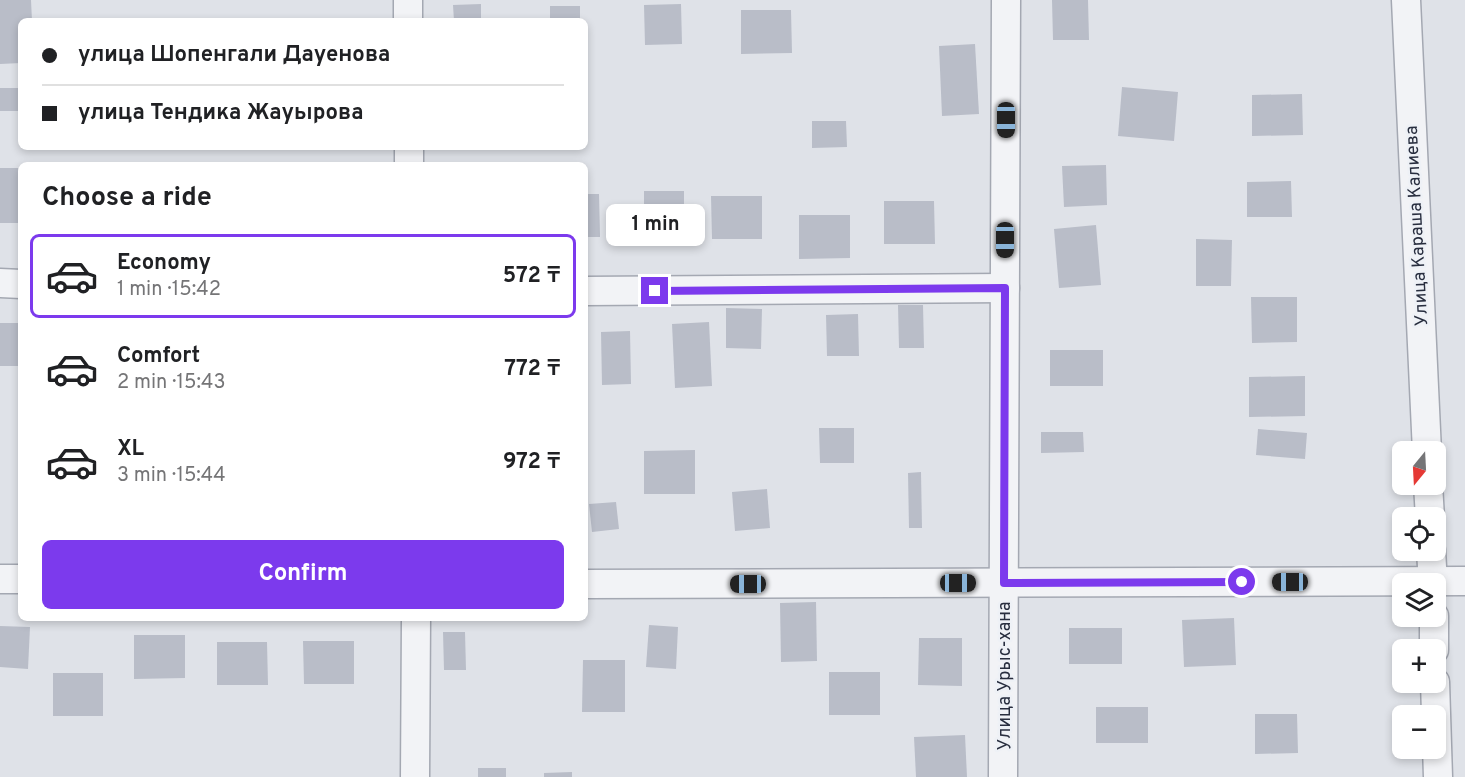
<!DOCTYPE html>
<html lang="en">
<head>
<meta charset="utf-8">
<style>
  body { margin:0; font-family:Overpass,sans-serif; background:#f2f2f2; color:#202124; height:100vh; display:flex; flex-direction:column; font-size:22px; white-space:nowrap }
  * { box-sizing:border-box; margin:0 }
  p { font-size:20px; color:#757577 }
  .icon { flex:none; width:33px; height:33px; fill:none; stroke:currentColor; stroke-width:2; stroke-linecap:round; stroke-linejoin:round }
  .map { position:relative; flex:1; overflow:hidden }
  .side { position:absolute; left:18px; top:162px; width:570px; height:459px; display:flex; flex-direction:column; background:#fff; border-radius:9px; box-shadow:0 3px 9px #0003 }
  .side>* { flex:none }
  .guide { position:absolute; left:18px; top:18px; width:570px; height:132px; border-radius:9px; box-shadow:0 3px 9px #0003; display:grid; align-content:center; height:132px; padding:0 24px; background:#fff }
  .needle { width:39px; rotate:198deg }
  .controls { position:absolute; left:1392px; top:441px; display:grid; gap:12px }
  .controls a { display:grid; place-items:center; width:54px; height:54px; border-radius:9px; background:#fff; box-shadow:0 3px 9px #0003; font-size:30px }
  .end { position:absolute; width:27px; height:27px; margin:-14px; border:8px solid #7c3aed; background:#fff; box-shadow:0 0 0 3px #fff }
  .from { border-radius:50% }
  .bubble { position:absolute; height:42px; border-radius:9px; background:#fff; box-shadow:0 3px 9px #0003; font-size:20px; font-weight:700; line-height:42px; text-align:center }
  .car { position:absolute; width:18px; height:36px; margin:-18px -9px; border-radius:8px; box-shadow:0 0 4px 2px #0007; background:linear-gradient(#222 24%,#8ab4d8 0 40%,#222 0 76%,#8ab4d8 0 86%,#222 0) }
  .guide b { display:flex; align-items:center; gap:21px; height:57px; font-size:22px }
  .guide b+b { border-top:2px solid #e0e0e0 }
  .guide i { width:15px; height:15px; background:#202124 }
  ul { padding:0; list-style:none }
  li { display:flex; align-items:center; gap:18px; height:84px; margin:0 12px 9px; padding:0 12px; border:3px solid transparent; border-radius:9px }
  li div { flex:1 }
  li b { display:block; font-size:22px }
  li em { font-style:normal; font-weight:700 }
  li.active { border-color:#7c3aed }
  li>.icon { width:54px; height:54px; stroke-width:1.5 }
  h2 { padding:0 24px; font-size:27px; line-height:72px }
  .button { display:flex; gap:12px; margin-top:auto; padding:12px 24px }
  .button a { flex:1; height:69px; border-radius:9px; background:#7c3aed; color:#fff; font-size:24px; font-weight:700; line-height:69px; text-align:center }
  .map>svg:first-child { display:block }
  .building { fill:#b9bdc8 }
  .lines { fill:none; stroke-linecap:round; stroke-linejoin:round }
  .minor-casing { stroke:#a4a8b2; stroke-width:31 }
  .minor { stroke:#f2f3f6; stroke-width:28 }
  .route { stroke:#7c3aed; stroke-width:8 }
  .labels { text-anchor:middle; stroke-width:5; stroke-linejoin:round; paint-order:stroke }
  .street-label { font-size:18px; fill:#282e3f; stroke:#eef1f6 }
</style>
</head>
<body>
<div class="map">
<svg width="1465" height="777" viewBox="0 0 1465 777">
  <rect width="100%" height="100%" fill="#dfe2e8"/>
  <!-- building -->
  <g class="building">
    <polygon points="0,0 31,0 32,21 21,21 21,63 0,64"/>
    <polygon points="1052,0 1088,0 1089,40 1053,40"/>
    <polygon points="481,4 481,21 454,21 453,5"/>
    <polygon points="681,4 682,44 645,45 644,5"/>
    <rect x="550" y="6" width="30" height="15"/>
    <polygon points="741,10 791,10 792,53 741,54"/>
    <polygon points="975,44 979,114 942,116 939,46"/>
    <polygon points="1122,87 1178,92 1174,141 1118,136"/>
    <rect x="0" y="88" width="21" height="23"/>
    <polygon points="1302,94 1303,135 1252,136 1252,95"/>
    <polygon points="812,121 846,121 847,147 812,148"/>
    <polygon points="1106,165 1107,205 1064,207 1062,166"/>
    <rect x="0" y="168" width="21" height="55"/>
    <polygon points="1291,181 1292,217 1247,217 1247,182"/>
    <polygon points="644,191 684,191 684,221 644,220"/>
    <polygon points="585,194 599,194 600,237 585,237"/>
    <polygon points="711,196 762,196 762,239 712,239"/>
    <polygon points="884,201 934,201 935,244 884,244"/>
    <polygon points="799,215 850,215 850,258 799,259"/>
    <polygon points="1096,225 1101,285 1059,288 1054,229"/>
    <polygon points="1196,239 1232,240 1231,286 1196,286"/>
    <polygon points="1251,297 1297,297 1297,342 1252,343"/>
    <polygon points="898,305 923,305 924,348 899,348"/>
    <polygon points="726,308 762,309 761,349 726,348"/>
    <polygon points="858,314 859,356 827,356 826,315"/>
    <polygon points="709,322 712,386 675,388 672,324"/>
    <rect x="0" y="323" width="21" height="43"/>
    <polygon points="630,331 631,384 602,385 601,332"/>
    <rect x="1050" y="350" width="53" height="36"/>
    <polygon points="1305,376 1305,416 1249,417 1249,377"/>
    <polygon points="819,428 854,428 854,463 820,463"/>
    <polygon points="1258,429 1307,433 1305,459 1256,455"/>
    <polygon points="1041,432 1083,432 1084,452 1041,453"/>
    <polygon points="695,450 695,494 644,494 644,451"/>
    <polygon points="921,472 922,528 909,528 908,473"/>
    <polygon points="767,489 770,528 735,531 732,492"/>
    <polygon points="616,502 619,529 592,532 589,504"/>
    <polygon points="816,602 817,661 781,662 780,603"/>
    <polygon points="1234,618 1236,665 1184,667 1182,620"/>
    <polygon points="649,625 678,627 676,669 646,667"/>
    <polygon points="0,626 30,627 28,669 0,667"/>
    <rect x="1069" y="628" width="53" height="36"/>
    <polygon points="443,632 465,632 466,670 444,670"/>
    <polygon points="134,635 185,635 185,678 134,679"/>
    <polygon points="919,638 962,638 962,686 918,685"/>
    <polygon points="303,641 354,641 354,684 304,684"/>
    <polygon points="217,642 267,642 268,685 217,685"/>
    <polygon points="583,660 625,660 625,712 582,712"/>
    <rect x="829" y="672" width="51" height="43"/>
    <rect x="53" y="673" width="50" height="43"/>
    <rect x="1096" y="707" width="52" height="36"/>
    <polygon points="1255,714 1297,714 1298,753 1255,754"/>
    <polygon points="965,735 967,777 916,777 914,737"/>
    <rect x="478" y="768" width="28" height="9"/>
    <polygon points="572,772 572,777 544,777 544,773"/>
  </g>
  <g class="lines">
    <!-- minor casing -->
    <g class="minor-casing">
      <g id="minor">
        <polyline points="408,0 408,21"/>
        <polyline points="1406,0 1427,452"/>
        <polyline points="409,147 409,165"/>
        <polyline points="0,283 21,284"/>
        <polyline points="585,291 1005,288"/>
        <polyline points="1428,484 1430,518"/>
        <polyline points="1431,550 1433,584"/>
        <polyline points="0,579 21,579"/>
        <polyline points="585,584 1465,581"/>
        <polyline points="1434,616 1434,650"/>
        <polyline points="1435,682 1438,777"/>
        <polyline points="415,777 416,618"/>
        <polyline points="1003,777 1006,0"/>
      </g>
    </g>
    <!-- minor -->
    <use href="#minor" class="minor"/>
  </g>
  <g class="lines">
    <!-- route -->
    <polyline class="route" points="655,291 1005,288 1004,583 1242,582"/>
  </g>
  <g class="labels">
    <!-- street labels -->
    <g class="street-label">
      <text transform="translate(1416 226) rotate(-93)" y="6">Улица Караша Калиева</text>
      <text transform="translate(1004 676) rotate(-90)" y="6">Улица Урыс-хана</text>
    </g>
  </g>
</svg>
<div class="controls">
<a><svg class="needle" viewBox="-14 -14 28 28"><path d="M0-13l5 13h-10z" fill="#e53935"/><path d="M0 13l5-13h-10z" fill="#757577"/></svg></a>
<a><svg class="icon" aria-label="locate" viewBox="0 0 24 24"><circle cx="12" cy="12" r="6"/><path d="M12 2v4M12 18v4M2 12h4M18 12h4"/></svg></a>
<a><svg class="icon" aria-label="layers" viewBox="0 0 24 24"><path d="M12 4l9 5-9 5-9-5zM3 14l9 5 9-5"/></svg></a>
<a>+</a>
<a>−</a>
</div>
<i class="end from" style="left:1242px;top:582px"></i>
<i class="end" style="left:655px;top:291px"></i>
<div class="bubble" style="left:606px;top:204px;width:99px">1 min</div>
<i class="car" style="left:1006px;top:120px;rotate:180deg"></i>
<i class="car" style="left:1005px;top:240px;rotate:180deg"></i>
<i class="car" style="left:1290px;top:582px;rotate:270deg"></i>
<i class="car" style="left:958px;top:583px;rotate:90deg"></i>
<i class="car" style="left:748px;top:584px;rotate:270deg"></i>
<div class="guide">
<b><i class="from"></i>улица Шопенгали Дауенова</b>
<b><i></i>улица Тендика Жауырова</b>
</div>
<section class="side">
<h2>Choose a ride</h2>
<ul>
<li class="active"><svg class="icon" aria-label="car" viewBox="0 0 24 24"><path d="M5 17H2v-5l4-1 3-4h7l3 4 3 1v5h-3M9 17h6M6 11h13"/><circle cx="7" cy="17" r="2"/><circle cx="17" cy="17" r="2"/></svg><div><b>Economy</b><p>1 min · 15:42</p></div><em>572 ₸</em></li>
<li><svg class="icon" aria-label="car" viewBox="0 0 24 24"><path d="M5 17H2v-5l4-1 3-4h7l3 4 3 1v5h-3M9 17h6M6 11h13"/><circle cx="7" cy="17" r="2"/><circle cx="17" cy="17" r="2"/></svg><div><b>Comfort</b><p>2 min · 15:43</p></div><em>772 ₸</em></li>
<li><svg class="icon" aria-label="car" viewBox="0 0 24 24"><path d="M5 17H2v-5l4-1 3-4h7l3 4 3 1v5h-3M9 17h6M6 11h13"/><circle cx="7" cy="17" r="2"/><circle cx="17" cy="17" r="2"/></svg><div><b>XL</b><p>3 min · 15:44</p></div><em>972 ₸</em></li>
</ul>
<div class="button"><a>Confirm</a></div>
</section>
</div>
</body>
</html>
